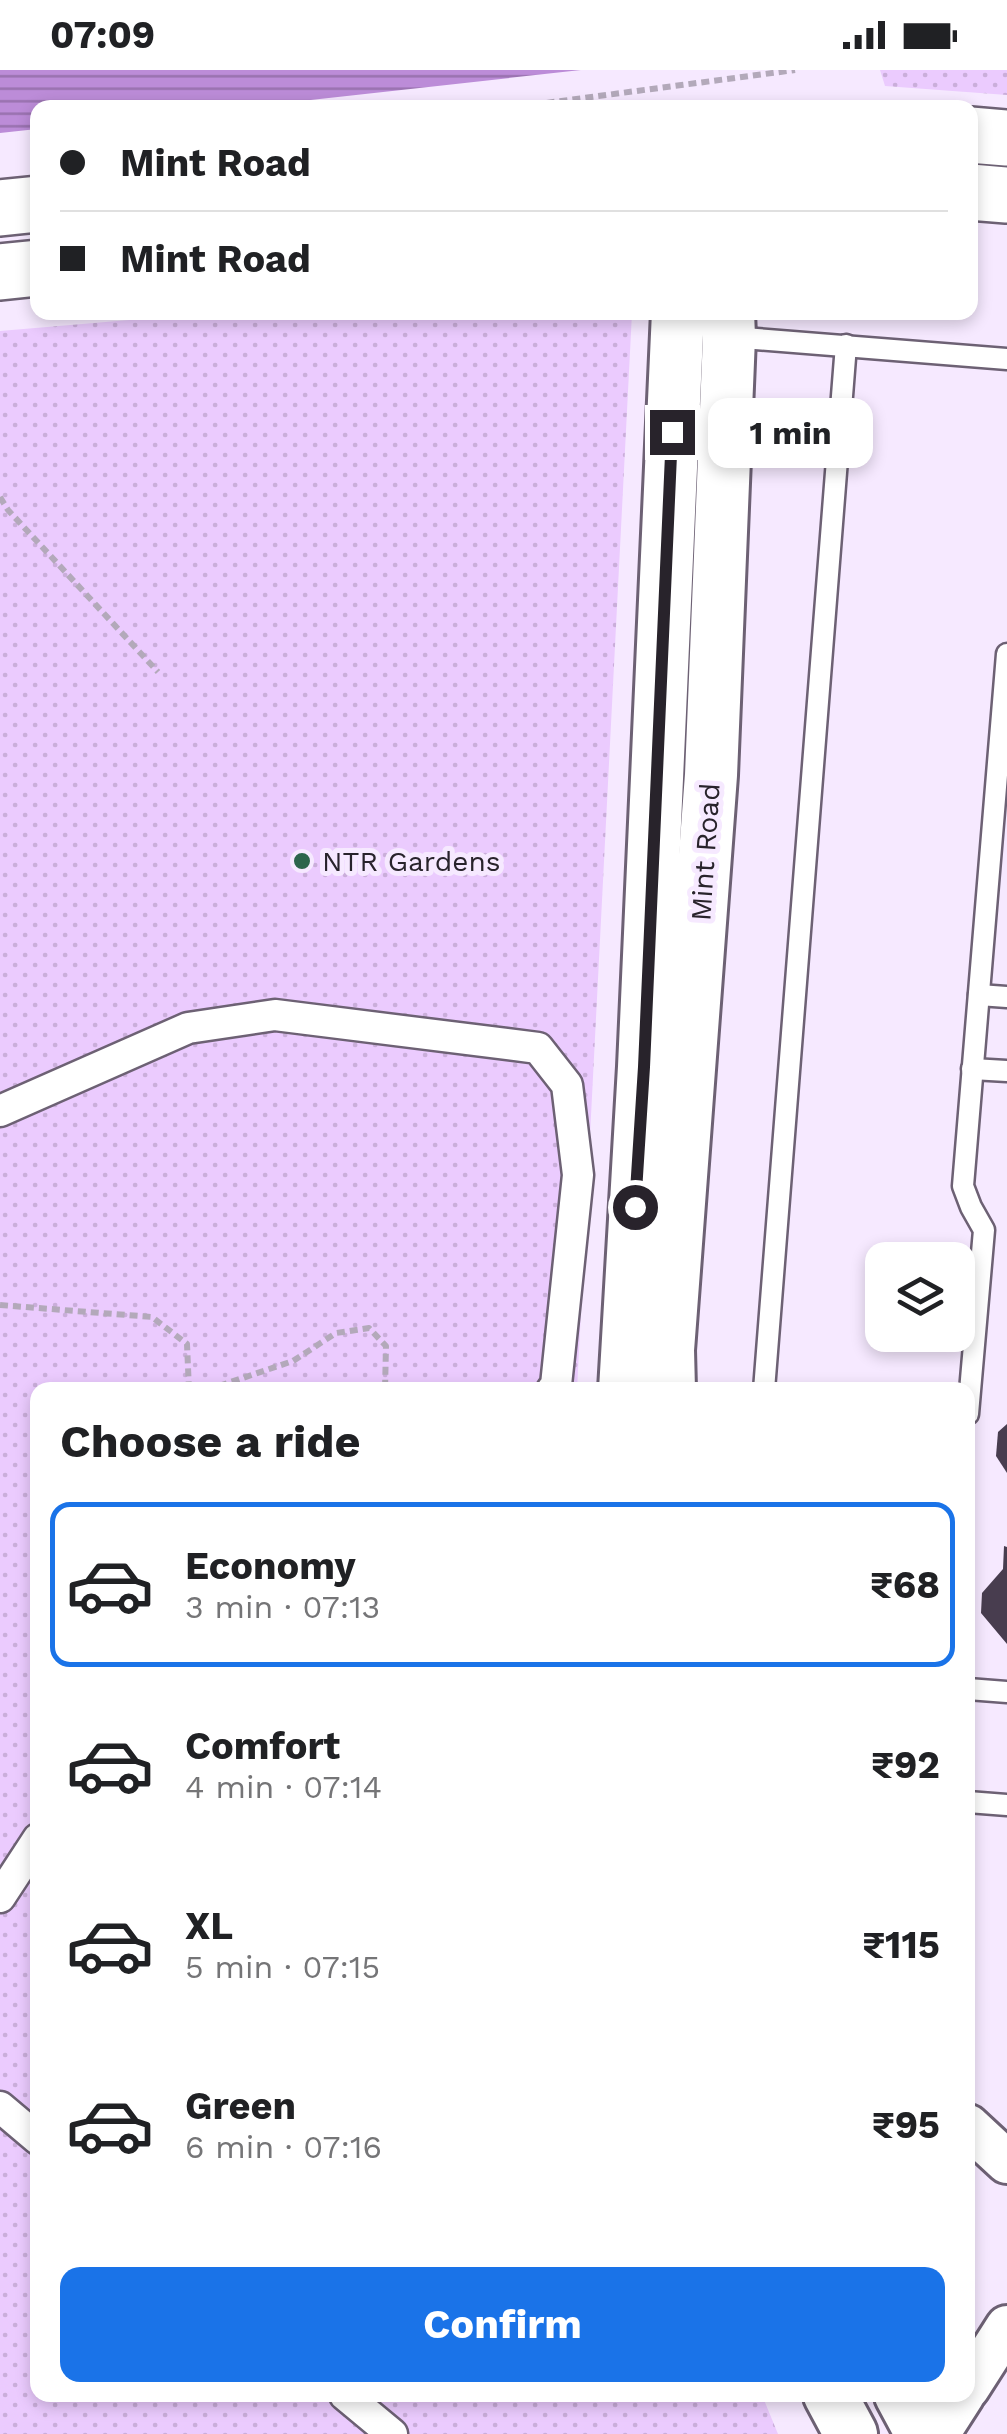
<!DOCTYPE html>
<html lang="en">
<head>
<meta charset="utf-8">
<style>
  body { margin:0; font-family:"Work Sans",sans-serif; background:#f6f6f6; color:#202124; height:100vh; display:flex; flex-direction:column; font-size:38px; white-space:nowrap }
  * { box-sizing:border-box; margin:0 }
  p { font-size:32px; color:#757577 }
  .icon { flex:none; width:55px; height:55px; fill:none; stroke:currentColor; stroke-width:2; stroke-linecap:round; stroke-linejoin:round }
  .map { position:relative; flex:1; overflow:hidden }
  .details { position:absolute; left:30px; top:1312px; width:945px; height:1020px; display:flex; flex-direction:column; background:#fff; border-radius:20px; box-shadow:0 5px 15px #0003 }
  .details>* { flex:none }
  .top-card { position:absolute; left:30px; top:30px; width:948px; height:220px; border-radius:20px; box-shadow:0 5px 15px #0003; display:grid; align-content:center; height:220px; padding:0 30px; background:#fff }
  .tools { position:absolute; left:865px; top:1172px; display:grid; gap:20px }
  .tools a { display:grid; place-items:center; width:110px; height:110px; border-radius:20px; background:#fff; box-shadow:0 5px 15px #0003; font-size:50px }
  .end { position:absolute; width:45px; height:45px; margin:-22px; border:12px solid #28232b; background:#fff; box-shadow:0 0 0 5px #fff }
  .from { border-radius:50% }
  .bubble { position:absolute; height:70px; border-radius:20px; background:#fff; box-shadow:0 5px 15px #0003; font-size:32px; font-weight:700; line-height:70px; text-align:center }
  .top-card b { display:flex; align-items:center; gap:35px; height:95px; font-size:38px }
  .top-card b+b { border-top:2px solid #e0e0e0 }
  .top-card i { width:25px; height:25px; background:#202124 }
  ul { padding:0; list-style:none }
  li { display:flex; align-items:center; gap:30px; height:165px; margin:0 20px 15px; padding:0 10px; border:5px solid transparent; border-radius:20px }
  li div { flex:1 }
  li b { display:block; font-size:38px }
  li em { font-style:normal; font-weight:700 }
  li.on { border-color:#1a73e8 }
  li>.icon { width:90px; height:90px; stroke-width:1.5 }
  h2 { padding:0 30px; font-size:45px; line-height:120px }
  .cta { display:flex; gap:20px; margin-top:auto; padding:20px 30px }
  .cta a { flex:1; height:115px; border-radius:20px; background:#1a73e8; color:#fff; font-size:40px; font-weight:700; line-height:115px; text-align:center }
  .status { display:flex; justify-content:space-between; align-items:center; height:70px; padding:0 50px; background:#fff; direction:ltr }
  .status svg { height:28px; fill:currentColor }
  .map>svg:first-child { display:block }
  .grass { fill:url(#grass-dots) }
  .water { fill:url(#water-rules) }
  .building { fill:#483d4f }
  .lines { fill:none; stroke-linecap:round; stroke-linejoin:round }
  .service-casing { stroke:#6d6174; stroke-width:25 }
  .pedestrian-casing { stroke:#6d6174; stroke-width:35 }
  .minor-casing { stroke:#6d6174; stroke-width:48 }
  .tertiary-casing { stroke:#6d6174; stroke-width:58 }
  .primary-casing { stroke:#6d6174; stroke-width:60 }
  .path { stroke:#b3a9ba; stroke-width:6; stroke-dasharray:8 5; stroke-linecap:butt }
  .service { stroke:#fff; stroke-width:20 }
  .pedestrian { stroke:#fff; stroke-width:30 }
  .minor { stroke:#fff; stroke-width:42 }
  .tertiary { stroke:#fff; stroke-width:52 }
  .primary { stroke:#fff; stroke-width:55 }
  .route { stroke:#28232b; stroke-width:12 }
  .poi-dot { fill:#2d654c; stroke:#f6e9ff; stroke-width:4 }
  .labels { text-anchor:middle; stroke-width:10; stroke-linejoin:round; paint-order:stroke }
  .street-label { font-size:28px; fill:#28232b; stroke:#f6e9ff }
  .poi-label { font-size:28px; fill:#28232b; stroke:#f6e9ff; text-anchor:start }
</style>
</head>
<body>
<div class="status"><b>07:09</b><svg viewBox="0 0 49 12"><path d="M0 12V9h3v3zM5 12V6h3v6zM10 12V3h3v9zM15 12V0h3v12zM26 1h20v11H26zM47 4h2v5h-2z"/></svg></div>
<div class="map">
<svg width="1007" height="2364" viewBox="0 0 1007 2364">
  <defs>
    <pattern id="grass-dots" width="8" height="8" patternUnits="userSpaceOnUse" patternTransform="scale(2.5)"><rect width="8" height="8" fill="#ebcbfe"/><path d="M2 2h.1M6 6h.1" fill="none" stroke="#caaeda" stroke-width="1.8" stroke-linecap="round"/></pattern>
    <pattern id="water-rules" width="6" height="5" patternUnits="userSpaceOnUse" patternTransform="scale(2.5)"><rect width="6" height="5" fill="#bc8cd8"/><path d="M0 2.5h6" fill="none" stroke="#9972af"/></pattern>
  </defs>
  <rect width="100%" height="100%" fill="#f6e9ff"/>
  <!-- grass -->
  <g class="grass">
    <polygon points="880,0 1007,0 1007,25 885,16"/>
    <polygon points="223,242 632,243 577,1320 38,1320 38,2325 762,2325 778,2364 0,2364 0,261"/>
  </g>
  <!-- water -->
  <polygon class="water" points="0,0 581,0 248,37 38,38 37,59 0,63"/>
  <!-- building -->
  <g class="building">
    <polygon points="1007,1354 1007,1403 996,1386 998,1362"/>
    <polygon points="1004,1476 1007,1477 1007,1574 981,1543 982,1523 1003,1499"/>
  </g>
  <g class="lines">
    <!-- service casing -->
    <g class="service-casing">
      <g id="service">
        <polyline points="731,267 1007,289"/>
        <polyline points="979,925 1007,927"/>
        <polyline points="972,999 1007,1001"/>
        <polyline points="764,1320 846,275"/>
        <polyline points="968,1344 984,1160 971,1137 963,1116 1007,584"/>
        <polyline points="968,1619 1007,1622"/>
        <polyline points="968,1732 1007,1735"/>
      </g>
    </g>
    <!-- pedestrian casing -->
    <g class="pedestrian-casing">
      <g id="pedestrian">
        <polyline points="0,1041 188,958 275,945 538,978 567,1015 578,1105 556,1315 552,1320"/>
        <polyline points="0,1827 38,1769"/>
        <polyline points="0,2037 38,2069"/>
        <polyline points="345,2325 392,2364"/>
      </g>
    </g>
    <!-- minor casing -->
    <g class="minor-casing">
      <g id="minor">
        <polyline points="968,2056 1007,2092"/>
        <polyline points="968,2318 1007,2257"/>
        <polyline points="938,2364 963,2325"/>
      </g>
    </g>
    <!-- tertiary casing -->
    <g class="tertiary-casing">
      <g id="tertiary">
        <polyline points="625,1320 644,997 678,242"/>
        <polyline points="669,1320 668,1280 711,705 729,267 728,242"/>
        <polyline points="830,2325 851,2364"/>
        <polyline points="901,2325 922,2364"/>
      </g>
    </g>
    <!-- primary casing -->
    <g class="primary-casing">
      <g id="primary">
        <polyline points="970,65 1007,68"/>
        <polyline points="970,122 1007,125"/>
        <polyline points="0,138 38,134"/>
        <polyline points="0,202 38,198"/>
      </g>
    </g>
    <!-- path -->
    <g class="path">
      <polyline points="508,38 795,0"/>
      <polyline points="0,427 8,440 158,602"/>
      <polyline points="0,1235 152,1247 187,1274 189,1320"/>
      <polyline points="207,1320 293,1291 336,1263 369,1258 386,1276 385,1320"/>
    </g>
    <!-- service -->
    <use href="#service" class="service"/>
    <!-- pedestrian -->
    <use href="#pedestrian" class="pedestrian"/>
    <!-- minor -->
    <use href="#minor" class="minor"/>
    <!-- tertiary -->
    <use href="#tertiary" class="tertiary"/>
    <!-- primary -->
    <use href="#primary" class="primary"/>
  </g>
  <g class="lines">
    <!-- route -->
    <polyline class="route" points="635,1137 644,997 672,362"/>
  </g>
  <!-- markers -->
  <circle class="poi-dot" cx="302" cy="791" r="10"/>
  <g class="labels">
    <!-- street labels -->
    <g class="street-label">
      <text transform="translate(705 782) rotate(-86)" y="10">Mint Road</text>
    </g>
    <!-- poi labels -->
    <g class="poi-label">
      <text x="322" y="801">NTR Gardens</text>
    </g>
  </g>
</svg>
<div class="tools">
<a><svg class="icon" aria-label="layers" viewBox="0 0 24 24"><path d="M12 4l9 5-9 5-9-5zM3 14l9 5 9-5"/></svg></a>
</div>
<i class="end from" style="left:635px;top:1137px"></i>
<i class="end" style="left:672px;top:362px"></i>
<div class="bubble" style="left:708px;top:328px;width:165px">1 min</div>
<div class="top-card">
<b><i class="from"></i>Mint Road</b>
<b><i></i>Mint Road</b>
</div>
<section class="details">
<h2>Choose a ride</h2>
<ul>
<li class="on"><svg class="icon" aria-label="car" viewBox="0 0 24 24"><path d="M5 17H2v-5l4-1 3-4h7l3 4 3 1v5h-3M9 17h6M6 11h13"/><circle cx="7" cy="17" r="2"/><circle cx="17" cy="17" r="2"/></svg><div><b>Economy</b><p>3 min · 07:13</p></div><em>₹68</em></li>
<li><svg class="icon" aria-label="car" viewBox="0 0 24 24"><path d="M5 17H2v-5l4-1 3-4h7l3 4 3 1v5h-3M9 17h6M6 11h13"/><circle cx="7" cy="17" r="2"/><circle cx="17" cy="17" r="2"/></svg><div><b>Comfort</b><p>4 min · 07:14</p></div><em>₹92</em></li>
<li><svg class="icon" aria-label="car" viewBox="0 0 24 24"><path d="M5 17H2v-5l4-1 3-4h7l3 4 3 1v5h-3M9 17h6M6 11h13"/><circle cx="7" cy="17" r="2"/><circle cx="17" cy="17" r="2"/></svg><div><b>XL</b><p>5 min · 07:15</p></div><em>₹115</em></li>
<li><svg class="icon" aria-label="car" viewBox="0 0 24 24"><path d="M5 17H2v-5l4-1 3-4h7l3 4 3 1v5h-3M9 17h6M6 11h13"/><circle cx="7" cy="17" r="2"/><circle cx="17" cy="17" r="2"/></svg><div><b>Green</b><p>6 min · 07:16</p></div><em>₹95</em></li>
</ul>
<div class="cta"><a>Confirm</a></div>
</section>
</div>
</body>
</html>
